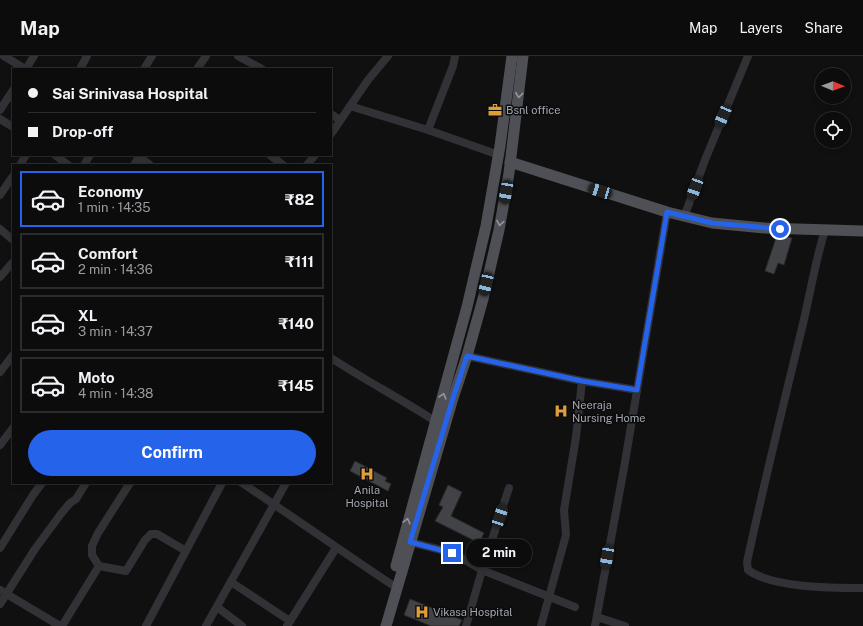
<!DOCTYPE html>
<html lang="en">
<head>
<meta charset="utf-8">
<style>
  body { margin:0; font-family:"Public Sans",sans-serif; background:#1a1a1b; color:#f1f3f6; height:100vh; display:flex; flex-direction:column; font-size:15px; white-space:nowrap }
  * { box-sizing:border-box; margin:0 }
  p { font-size:13px; color:#9a9b9d }
  .icon { flex:none; width:22px; height:22px; fill:none; stroke:currentColor; stroke-width:2; stroke-linecap:round; stroke-linejoin:round }
  .map { position:relative; flex:1; overflow:hidden }
  .panel { position:absolute; left:12px; top:108px; width:320px; height:320px; display:flex; flex-direction:column; background:#0c0c0d; border-radius:0px; box-shadow:0 2px 6px #0003,0 0 0 1px #2c2c2e }
  .panel>* { flex:none }
  .hud { position:absolute; left:12px; top:12px; width:320px; height:88px; border-radius:0px; box-shadow:0 2px 6px #0003,0 0 0 1px #2c2c2e; display:grid; align-content:center; height:88px; padding:0 16px; background:#0c0c0d }
  .needle { width:26px; rotate:91deg }
  .tools { position:absolute; left:815px; top:12px; display:grid; gap:8px }
  .tools a { display:grid; place-items:center; width:36px; height:36px; border-radius:50%; background:#0c0c0d; box-shadow:0 2px 6px #0003,0 0 0 1px #2c2c2e; font-size:20px }
  .end { position:absolute; width:18px; height:18px; margin:-9px; border:5px solid #2563eb; background:#fff; box-shadow:0 0 0 2px #fff }
  .from { border-radius:50% }
  .bubble { position:absolute; height:28px; border-radius:14px; background:#0c0c0d; box-shadow:0 2px 6px #0003,0 0 0 1px #2c2c2e; font-size:13px; font-weight:700; line-height:28px; text-align:center }
  .car { position:absolute; width:12px; height:24px; margin:-12px -6px; border-radius:5px; box-shadow:0 0 3px 1px #0007; background:linear-gradient(#222 24%,#8ab4d8 0 40%,#222 0 76%,#8ab4d8 0 86%,#222 0) }
  .hud b { display:flex; align-items:center; gap:14px; height:38px; font-size:15px }
  .hud b+b { border-top:1px solid #2c2c2e }
  .hud i { width:10px; height:10px; background:#f1f3f6 }
  ul { padding:7px 0 0; list-style:none }
  li { display:flex; align-items:center; gap:12px; height:56px; margin:0 8px 6px; padding:0 8px; border:2px solid #2c2c2e; border-radius:0px }
  li div { flex:1 }
  li b { display:block; font-size:15px }
  li em { font-style:normal; font-weight:700 }
  li.current { border-color:#2563eb }
  li>.icon { width:36px; height:36px; stroke-width:1.5 }
  .button { display:flex; gap:8px; margin-top:auto; padding:8px 16px }
  .button a { flex:1; height:46px; border-radius:24px; background:#2563eb; color:#fff; font-size:16px; font-weight:700; line-height:46px; text-align:center }
  header { display:flex; align-items:center; gap:24px; box-sizing:border-box; height:56px; padding:0 20px; background:#0c0c0d; border-bottom:1px solid #2c2c2e }
  header strong { font-size:19px }
  nav { display:flex; gap:22px; margin-inline-start:auto; font-size:14px }
  .map>svg:first-child { display:block }
  .building { fill:#424347; stroke:#2a2a2d }
  .lines { fill:none; stroke-linecap:round; stroke-linejoin:round }
  .minor { stroke:#323236; stroke-width:8 }
  .major { stroke:#4e5055; stroke-width:11 }
  .oneway { stroke:#92969f }
  .route { stroke:#2563eb; stroke-width:5 }
  .labels { text-anchor:middle; stroke-width:3; stroke-linejoin:round; paint-order:stroke }
  .poi-label { font-size:11px; fill:#a3a8b1; stroke:#0b0b0c; text-anchor:start }
</style>
</head>
<body>
<header>
<strong>Map</strong>
<nav><a>Map</a><a>Layers</a><a>Share</a></nav>
</header>
<div class="map">
<svg width="863" height="570" viewBox="0 0 863 570">
  <rect width="100%" height="100%" fill="#101011"/>
  <!-- building -->
  <g class="building">
    <polygon points="777,179 785,180 792,182 784,209 778,207 774,218 765,215"/>
    <polygon points="355,405 387,422 385,425 391,428 388,435 350,415"/>
    <polygon points="448,429 462,436 451,460 484,477 479,487 435,465 443,451 439,449"/>
    <polygon points="410,543 462,564 459,570 431,570 404,559"/>
  </g>
  <g class="lines">
    <!-- minor -->
    <g class="minor">
      <polyline points="4,0 25,13"/>
      <polyline points="238,0 262,13"/>
      <polyline points="26,13 34,0"/>
      <polyline points="80,13 87,0"/>
      <polyline points="144,13 152,0"/>
      <polyline points="197,13 206,0"/>
      <polyline points="350,50 428,74 499,99"/>
      <polyline points="0,54 13,34"/>
      <polyline points="331,58 340,64"/>
      <polyline points="0,63 13,71"/>
      <polyline points="428,74 453,10 455,0"/>
      <polyline points="331,78 368,24 388,0"/>
      <polyline points="55,99 68,109"/>
      <polyline points="137,99 150,109"/>
      <polyline points="270,99 283,109"/>
      <polyline points="20,109 26,99"/>
      <polyline points="84,109 90,99"/>
      <polyline points="134,109 140,99"/>
      <polyline points="307,109 315,99"/>
      <polyline points="0,139 13,120"/>
      <polyline points="684,161 705,104 748,0"/>
      <polyline points="0,173 13,184"/>
      <path d="M 825,174 C 815,206 810,239 802,272 C 783,350 764,427 747,506 L 748,514 C 772,532 833,532 863,532"/>
      <polyline points="0,221 13,206"/>
      <polyline points="467,300 582,325 637,334"/>
      <path d="M 331,302 C 365,324 401,343 435,365"/>
      <polyline points="0,316 13,299"/>
      <polyline points="0,389 13,372"/>
      <polyline points="130,427 98,477 92,490 92,499 99,510 126,515 145,484 151,478 157,478 186,495"/>
      <path d="M 242,427 C 292,460 341,495 391,528"/>
      <polyline points="410,486 453,497 482,514 575,551"/>
      <polyline points="0,492 33,439 42,427"/>
      <polyline points="231,526 290,565"/>
      <polyline points="0,534 60,570"/>
      <polyline points="0,548 35,493 60,459 70,447 76,443 86,427"/>
      <polyline points="217,551 242,570"/>
      <polyline points="597,561 625,570"/>
      <polyline points="62,570 99,510"/>
      <polyline points="146,570 222,427"/>
      <polyline points="206,570 286,427"/>
      <polyline points="287,570 336,492"/>
      <polyline points="466,570 482,514 509,432"/>
      <polyline points="541,570 566,479 564,454 576,381 582,325"/>
      <polyline points="595,570 624,412 667,156"/>
    </g>
    <!-- major -->
    <g class="major">
      <polyline points="510,106 667,156 712,167 765,172 863,175"/>
      <polyline points="396,510 467,251 486,170 500,90 512,0"/>
      <polyline points="386,570 453,342 467,300 483,243 499,174 509,117 523,0"/>
    </g>
  </g>
  <!-- one-way arrows -->
  <defs><path id="oneway-chevron" d="M-2-3.5L2.5 0L-2 3.5" fill="none" stroke-width="1.6" stroke-linecap="round" stroke-linejoin="round"/></defs>
  <g class="oneway">
    <use href="#oneway-chevron" transform="translate(519 39) rotate(96)"/>
    <use href="#oneway-chevron" transform="translate(500 167) rotate(100)"/>
    <use href="#oneway-chevron" transform="translate(443 340) rotate(-74)"/>
    <use href="#oneway-chevron" transform="translate(407 465) rotate(-76)"/>
  </g>
  <g class="lines">
    <!-- route -->
    <polyline class="route" points="452,497 410,486 453,342 467,300 582,325 637,334 667,156 712,167 780,173"/>
  </g>
  <!-- icons -->
  <defs>
    <g id="office-bare" transform="scale(1.08)"><path d="M-6-3h4V-5.5h4V-3h4V5H-6ZM-1-4.5V-3h2v-1.5ZM-6 0V1H6V0Z" fill="#de9f3b" stroke="#0b0b0c" stroke-width="2.5" paint-order="stroke"/></g>
    <g id="hospital-bare" transform="scale(1.08)"><path d="M-5-5h3v3.5h4V-5h3V5h-3V1.5h-4V5h-3Z" fill="#de9f3b" stroke="#0b0b0c" stroke-width="2.5" paint-order="stroke"/></g>
  </defs>
  <g fill-rule="evenodd">
    <use href="#office-bare" x="495" y="54"/>
    <use href="#hospital-bare" x="561" y="355"/>
    <use href="#hospital-bare" x="367" y="418"/>
    <use href="#hospital-bare" x="422" y="556"/>
  </g>
  <g class="labels">
    <!-- poi labels -->
    <g class="poi-label">
      <text x="506" y="58">Bsnl office</text>
      <text x="572" y="353">Neeraja<tspan x="572" dy="13">Nursing Home</tspan></text>
      <text x="367" y="438" text-anchor="middle">Anila<tspan x="367" dy="13">Hospital</tspan></text>
      <text x="433" y="560">Vikasa Hospital</text>
    </g>
  </g>
</svg>
<div class="tools">
<a><svg class="needle" viewBox="-14 -14 28 28"><path d="M0-13l5 13h-10z" fill="#e53935"/><path d="M0 13l5-13h-10z" fill="#9a9b9d"/></svg></a>
<a><svg class="icon" aria-label="locate" viewBox="0 0 24 24"><circle cx="12" cy="12" r="6"/><path d="M12 2v4M12 18v4M2 12h4M18 12h4"/></svg></a>
</div>
<i class="end from" style="left:780px;top:173px"></i>
<i class="end" style="left:452px;top:497px"></i>
<div class="bubble" style="left:466px;top:483px;width:66px">2 min</div>
<i class="car" style="left:723px;top:60px;rotate:203deg"></i>
<i class="car" style="left:695px;top:132px;rotate:200deg"></i>
<i class="car" style="left:600px;top:135px;rotate:287deg"></i>
<i class="car" style="left:506px;top:136px;rotate:190deg"></i>
<i class="car" style="left:486px;top:228px;rotate:193deg"></i>
<i class="car" style="left:500px;top:460px;rotate:18deg"></i>
<i class="car" style="left:607px;top:501px;rotate:190deg"></i>
<div class="hud">
<b><i class="from"></i>Sai Srinivasa Hospital</b>
<b><i></i>Drop-off</b>
</div>
<section class="panel">
<ul>
<li class="current"><svg class="icon" aria-label="car" viewBox="0 0 24 24"><path d="M5 17H2v-5l4-1 3-4h7l3 4 3 1v5h-3M9 17h6M6 11h13"/><circle cx="7" cy="17" r="2"/><circle cx="17" cy="17" r="2"/></svg><div><b>Economy</b><p>1 min · 14:35</p></div><em>₹82</em></li>
<li><svg class="icon" aria-label="car" viewBox="0 0 24 24"><path d="M5 17H2v-5l4-1 3-4h7l3 4 3 1v5h-3M9 17h6M6 11h13"/><circle cx="7" cy="17" r="2"/><circle cx="17" cy="17" r="2"/></svg><div><b>Comfort</b><p>2 min · 14:36</p></div><em>₹111</em></li>
<li><svg class="icon" aria-label="car" viewBox="0 0 24 24"><path d="M5 17H2v-5l4-1 3-4h7l3 4 3 1v5h-3M9 17h6M6 11h13"/><circle cx="7" cy="17" r="2"/><circle cx="17" cy="17" r="2"/></svg><div><b>XL</b><p>3 min · 14:37</p></div><em>₹140</em></li>
<li><svg class="icon" aria-label="car" viewBox="0 0 24 24"><path d="M5 17H2v-5l4-1 3-4h7l3 4 3 1v5h-3M9 17h6M6 11h13"/><circle cx="7" cy="17" r="2"/><circle cx="17" cy="17" r="2"/></svg><div><b>Moto</b><p>4 min · 14:38</p></div><em>₹145</em></li>
</ul>
<div class="button"><a>Confirm</a></div>
</section>
</div>
</body>
</html>
